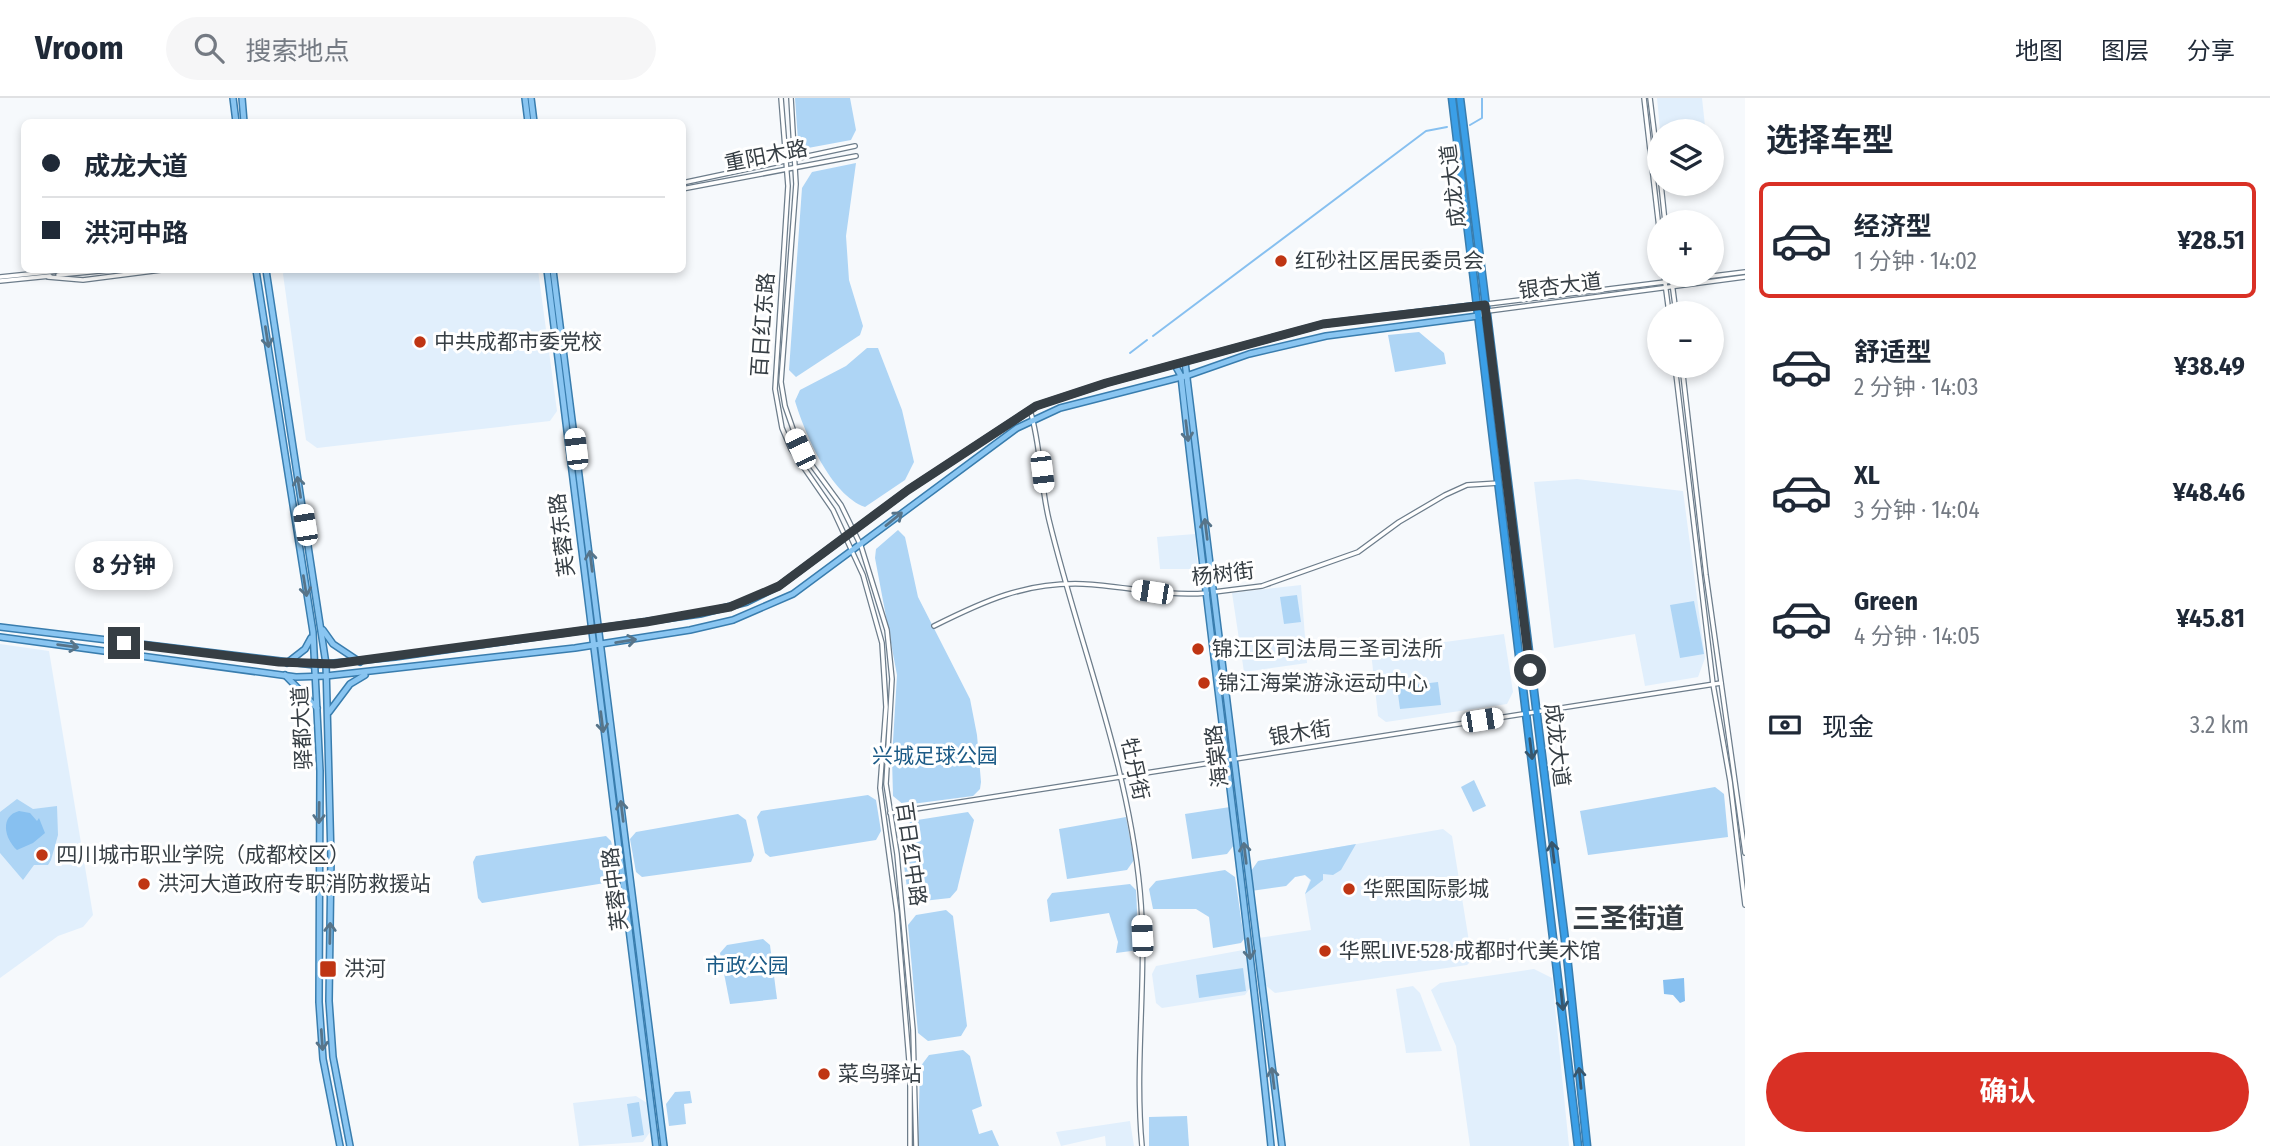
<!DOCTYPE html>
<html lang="zh">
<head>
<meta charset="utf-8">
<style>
  body { margin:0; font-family:"Fira Sans Condensed","Noto Sans SC",sans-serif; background:#f6f6f7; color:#1f2937; height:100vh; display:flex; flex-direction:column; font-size:26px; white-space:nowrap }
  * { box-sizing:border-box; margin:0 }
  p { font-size:23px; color:#747a83 }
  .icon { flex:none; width:38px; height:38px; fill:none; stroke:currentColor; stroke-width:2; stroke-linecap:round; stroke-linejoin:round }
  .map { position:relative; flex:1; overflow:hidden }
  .details { display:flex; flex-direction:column; background:#fff; width:525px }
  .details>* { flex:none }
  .guide { position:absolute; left:21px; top:21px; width:665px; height:154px; border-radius:10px; box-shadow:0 4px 10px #0003; display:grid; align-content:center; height:154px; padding:0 21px; background:#fff }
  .fabs { position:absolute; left:1647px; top:21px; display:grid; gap:14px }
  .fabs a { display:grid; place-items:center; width:77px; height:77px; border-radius:50%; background:#fff; box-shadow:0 4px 10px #0003; font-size:35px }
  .end { position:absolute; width:32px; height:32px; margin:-16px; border:9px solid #363e44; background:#fff; box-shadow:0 0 0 4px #fff }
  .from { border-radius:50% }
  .bubble { position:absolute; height:49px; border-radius:24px; background:#fff; box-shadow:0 4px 10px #0003; font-size:23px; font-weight:700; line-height:49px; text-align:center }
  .car { position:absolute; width:21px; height:42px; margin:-21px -10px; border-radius:9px; box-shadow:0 0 5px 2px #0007; background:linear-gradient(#fff 24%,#345 0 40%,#fff 0 76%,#345 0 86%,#fff 0) }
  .guide b { display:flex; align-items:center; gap:24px; height:66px; font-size:26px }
  .guide b+b { border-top:2px solid #e0e1e3 }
  .guide i { width:18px; height:18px; background:#1f2937 }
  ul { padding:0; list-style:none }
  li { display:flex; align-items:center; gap:21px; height:116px; margin:0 14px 10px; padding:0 7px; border:4px solid transparent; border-radius:10px }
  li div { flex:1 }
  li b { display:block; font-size:26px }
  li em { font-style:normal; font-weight:700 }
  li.active { border-color:#d93025 }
  li>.icon { width:63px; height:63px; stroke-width:1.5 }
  h2 { padding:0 21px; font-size:32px; line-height:84px }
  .pay { display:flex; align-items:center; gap:18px; height:77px; padding:0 21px; font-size:26px }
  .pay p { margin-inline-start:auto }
  .button { display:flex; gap:14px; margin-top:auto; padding:14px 21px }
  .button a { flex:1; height:80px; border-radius:42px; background:#d93025; color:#fff; font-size:28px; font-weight:700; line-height:80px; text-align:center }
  header { display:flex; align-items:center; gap:42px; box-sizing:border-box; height:98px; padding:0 35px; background:#fff; border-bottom:2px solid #e0e1e3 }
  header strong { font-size:33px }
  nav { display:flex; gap:38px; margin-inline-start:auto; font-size:24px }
  .search { width:490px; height:63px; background:#f6f6f7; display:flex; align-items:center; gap:18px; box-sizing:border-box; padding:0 24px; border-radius:38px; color:#747a83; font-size:26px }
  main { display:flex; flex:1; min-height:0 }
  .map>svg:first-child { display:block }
  .built { fill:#e1effc }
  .green { fill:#aed5f5 }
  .water { fill:#87c0f0 }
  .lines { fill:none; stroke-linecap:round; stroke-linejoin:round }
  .stream { stroke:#87c0f0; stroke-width:2 }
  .minor-casing { stroke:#6d7d8b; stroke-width:6 }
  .major-casing { stroke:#397dae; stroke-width:8 }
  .highway-casing { stroke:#397dae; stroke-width:9 }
  .minor { stroke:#fff; stroke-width:3.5 }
  .major { stroke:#89c5f1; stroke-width:5 }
  .highway { stroke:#3b9fe7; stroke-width:6 }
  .oneway { stroke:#577489 }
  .oneway2 { stroke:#37566d }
  .route { stroke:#363e44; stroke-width:9 }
  .poi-dot { fill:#bf3513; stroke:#fff; stroke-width:2.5 }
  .labels { text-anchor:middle; stroke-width:6; stroke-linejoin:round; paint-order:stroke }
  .street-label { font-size:21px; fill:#363e44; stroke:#fff }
  .poi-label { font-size:21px; fill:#363e44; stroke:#fff; text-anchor:start }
  .park-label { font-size:21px; fill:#1c5b87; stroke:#fff }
  .district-label { font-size:28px; font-weight:bold; fill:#363e44; stroke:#fff }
</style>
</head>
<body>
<header>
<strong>Vroom</strong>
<div class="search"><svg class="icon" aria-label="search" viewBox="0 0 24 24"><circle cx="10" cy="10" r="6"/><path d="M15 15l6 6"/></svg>搜索地点</div>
<nav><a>地图</a><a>图层</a><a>分享</a></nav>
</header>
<main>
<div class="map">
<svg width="1745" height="1048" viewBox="0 0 1745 1048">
  <rect width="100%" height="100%" fill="#f6f9fc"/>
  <!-- built -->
  <g class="built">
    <polygon points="1657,0 1702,0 1705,28 1660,32"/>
    <polygon points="285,172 538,172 557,313 550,323 317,350 306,342 283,176"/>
    <polygon points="1577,381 1683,393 1705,560 1698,579 1645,588 1635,536 1554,550 1534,384"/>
    <polygon points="1195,436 1198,471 1160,471 1157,439"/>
    <polygon points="1301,487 1307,565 1244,574 1232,495"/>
    <polygon points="1504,536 1513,594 1507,606 1386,624 1378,618 1371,554"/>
    <polygon points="0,546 49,553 93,817 83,829 58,838 0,880"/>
    <polygon points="1443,731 1452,738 1472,862 1467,867 1275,895 1264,886 1258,840 1311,832 1305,796 1310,782 1305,777 1295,779 1286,788 1258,763"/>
    <polygon points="1243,852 1246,855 1250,890 1245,897 1162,910 1156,905 1152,876 1156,868"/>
    <polygon points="1534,871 1552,880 1569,1048 1470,1048 1456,948 1431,892 1440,885"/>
    <polygon points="1413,888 1420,895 1442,953 1406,955 1396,891"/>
    <polygon points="636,998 647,1005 650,1034 643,1044 579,1048 573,1005"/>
    <polygon points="1130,1023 1134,1048 1106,1048 1105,1038 1061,1048 1056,1034"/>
  </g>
  <!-- green -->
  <g class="green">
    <polygon points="795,0 850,0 856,32 851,42 808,50 798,43"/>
    <polygon points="856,65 846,138 849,182 863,228 860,237 796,279 789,272 802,90 812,74"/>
    <polygon points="1419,234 1444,255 1446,266 1395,274 1388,237"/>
    <path d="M 867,250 L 878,250 L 902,312 L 914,364 L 905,382 L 865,409 C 831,397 805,336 795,303 L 800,292 L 846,268 Z"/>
    <polygon points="898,432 905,439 918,499 970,601 977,637 981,684 980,691 973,698 904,707 893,698 892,660 897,577 875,460 876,451"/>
    <polygon points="1297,497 1301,524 1284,526 1280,499"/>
    <polygon points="1694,503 1704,556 1680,560 1670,507"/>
    <polygon points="1438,584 1441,607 1400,611 1397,589"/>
    <polygon points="1474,682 1486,708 1473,714 1461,689"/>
    <polygon points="1715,689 1724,696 1728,739 1588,757 1580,713"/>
    <polygon points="868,697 876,702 881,733 876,742 770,759 765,755 757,719 761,713"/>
    <polygon points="17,701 33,711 57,708 58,737 51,762 48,767 34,767 23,782 0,755 0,714"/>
    <polygon points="1230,709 1234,747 1227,756 1192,761 1185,716"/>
    <polygon points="968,714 974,722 957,792 950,800 914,804 908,798 900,737 911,723"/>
    <polygon points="738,716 746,722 754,757 751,764 642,779 636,774 630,741 636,734"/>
    <polygon points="1126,719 1134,762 1127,772 1067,781 1059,731"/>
    <polygon points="606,738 611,743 619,777 611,784 482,805 478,800 473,764 476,758"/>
    <polygon points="1356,746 1341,772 1333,777 1323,776 1323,782 1305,796 1311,782 1305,777 1295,779 1286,788 1251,793 1249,776 1258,763"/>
    <polygon points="1225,772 1235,779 1244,841 1241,845 1213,850 1209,819 1196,811 1153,811 1149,791 1156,783"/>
    <polygon points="1130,786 1136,792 1139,852 1116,855 1118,844 1109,815 1050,824 1047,802 1052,795"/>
    <polygon points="946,812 953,818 967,928 961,938 928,943 918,935 908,827 916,817"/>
    <polygon points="763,841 770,847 777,901 730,906 720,855 727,847"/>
    <polygon points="1243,870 1246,893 1199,900 1196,877"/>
    <polygon points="963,952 970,958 982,1008 972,1012 979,1036 992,1032 999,1048 918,1048 920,969 929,957"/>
    <polygon points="690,993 692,1005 684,1006 686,1026 669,1028 666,1006 675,994"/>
    <polygon points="639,1004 644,1037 632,1039 627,1006"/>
    <polygon points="1187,1018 1189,1048 1149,1048 1149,1019"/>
  </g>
  <!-- water -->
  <g class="water">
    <path d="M 19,713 L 30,715 L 37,723 L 39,720 L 45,735 L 33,745 L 17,752 C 4,740 0,718 19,713 Z"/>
    <polygon points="1684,880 1685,903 1680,905 1673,897 1664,896 1663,882"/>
  </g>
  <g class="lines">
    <!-- stream -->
    <g class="stream">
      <polyline points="1470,27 1482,20 1482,0"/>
      <polyline points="1153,238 1426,33 1447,29"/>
      <polyline points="1130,255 1147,242"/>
    </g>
    <!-- minor casing -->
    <g class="minor-casing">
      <g id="minor">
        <polyline points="781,0 788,88 775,291 782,330 791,351 833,412 863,477 882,545 886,609 880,690 897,815 910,975 910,1048"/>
        <polyline points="791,0 796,86 781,284 785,308 800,351 841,407 861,448 887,532 892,581 886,686 897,756 913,932 916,1048"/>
        <polyline points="1644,0 1659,130"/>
        <polyline points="1650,0 1659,73"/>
        <polyline points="682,85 855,48"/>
        <polyline points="1661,86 1665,124"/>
        <polyline points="682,91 856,58"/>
        <polyline points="58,177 110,172"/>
        <polyline points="1664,177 1669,215"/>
        <polyline points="1671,177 1676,215"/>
        <polyline points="0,179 68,172"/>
        <polyline points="48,179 83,182 161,172"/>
        <polyline points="0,183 50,178"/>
        <polyline points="1487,206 1745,174"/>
        <polyline points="1488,213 1745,179"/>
        <polyline points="1675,268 1713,586 1730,683 1745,807"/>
        <polyline points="1682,268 1706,477 1745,755"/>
        <path d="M 1030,312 C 1041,347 1040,385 1049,422 C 1079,546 1128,664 1140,793 C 1148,878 1134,963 1142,1048"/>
        <polyline points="1214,494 1262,488 1358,454 1399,424 1445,397 1467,387 1499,385"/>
        <path d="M 934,528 C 984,503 1025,484 1083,486 C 1125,488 1165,499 1207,495"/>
        <polyline points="890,715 1721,585"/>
      </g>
    </g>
    <!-- major casing -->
    <g class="major-casing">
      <g id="major">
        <polyline points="233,0 236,24"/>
        <polyline points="242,0 244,24"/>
        <polyline points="525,0 528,24"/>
        <polyline points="531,0 534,24"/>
        <polyline points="256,172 313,534 320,673 319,904 323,961 340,1048"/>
        <polyline points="266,172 326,566 331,761 329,903 333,959 350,1048"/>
        <polyline points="547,172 656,1048"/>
        <polyline points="553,172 664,1048"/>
        <polyline points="1185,264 1282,1048"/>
        <path d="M 1175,267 L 1181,278 C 1209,535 1245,791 1271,1048"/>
        <polyline points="0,529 314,567 395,559 700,516 747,504 779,488 908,392 1036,308 1106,285 1323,226 1480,207"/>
        <polyline points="323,532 333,546 360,564"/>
        <polyline points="0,539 296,579 326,578 575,550 690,532 733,522 793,496 1017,330 1060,310 1189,277 1249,256 1326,238 1478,218 1486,213"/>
        <polyline points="287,565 305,551 311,540"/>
        <polyline points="285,577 317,610"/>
        <polyline points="329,614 350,586 365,577"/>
      </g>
    </g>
    <!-- highway casing -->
    <g class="highway-casing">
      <g id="highway">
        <polyline points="1452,0 1578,1048"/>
        <polyline points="1460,0 1567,858 1587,1048"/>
      </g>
    </g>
    <!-- minor -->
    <use href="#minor" class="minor"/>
    <!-- major -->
    <use href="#major" class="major"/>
    <!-- highway -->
    <use href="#highway" class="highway"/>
  </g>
  <!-- one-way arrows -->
  <defs><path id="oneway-shaft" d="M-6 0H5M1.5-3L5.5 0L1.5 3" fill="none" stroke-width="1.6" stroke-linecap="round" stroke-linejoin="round" transform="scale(1.75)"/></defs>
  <g class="oneway">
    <use href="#oneway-shaft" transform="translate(267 239) rotate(81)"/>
    <use href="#oneway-shaft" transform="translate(1187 333) rotate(83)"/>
    <use href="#oneway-shaft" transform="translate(299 389) rotate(-99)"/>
    <use href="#oneway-shaft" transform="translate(894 421) rotate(-39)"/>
    <use href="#oneway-shaft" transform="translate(1206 431) rotate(-97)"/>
    <use href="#oneway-shaft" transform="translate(591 463) rotate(-97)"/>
    <use href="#oneway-shaft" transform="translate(305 488) rotate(81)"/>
    <use href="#oneway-shaft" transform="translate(626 543) rotate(-9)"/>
    <use href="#oneway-shaft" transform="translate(68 548) rotate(8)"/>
    <use href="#oneway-shaft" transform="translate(602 624) rotate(83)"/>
    <use href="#oneway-shaft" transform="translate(622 713) rotate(-97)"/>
    <use href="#oneway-shaft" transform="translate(319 715) rotate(91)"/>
    <use href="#oneway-shaft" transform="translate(1245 755) rotate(-97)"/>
    <use href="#oneway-shaft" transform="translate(330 835) rotate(-89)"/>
    <use href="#oneway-shaft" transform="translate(1249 851) rotate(83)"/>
    <use href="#oneway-shaft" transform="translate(322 942) rotate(86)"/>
    <use href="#oneway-shaft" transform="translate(1273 980) rotate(-97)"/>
  </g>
  <g class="oneway2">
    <use href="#oneway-shaft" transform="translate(1531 651) rotate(83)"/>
    <use href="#oneway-shaft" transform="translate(1553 754) rotate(-97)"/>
    <use href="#oneway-shaft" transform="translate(1562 902) rotate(84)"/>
    <use href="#oneway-shaft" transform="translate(1580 980) rotate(-96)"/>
  </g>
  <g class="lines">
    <!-- route -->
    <polyline class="route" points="124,545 279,564 334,566 646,524 730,509 779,488 908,392 1036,308 1106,285 1323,226 1485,207 1530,572"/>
  </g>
  <!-- markers -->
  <g class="poi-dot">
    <circle cx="1281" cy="163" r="7"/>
    <circle cx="420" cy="244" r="7"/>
    <circle cx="1198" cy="551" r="7"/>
    <circle cx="1204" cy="585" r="7"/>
    <circle cx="42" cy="757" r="7"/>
    <circle cx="144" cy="786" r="7"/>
    <circle cx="1349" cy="791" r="7"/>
    <circle cx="1325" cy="853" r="7"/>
    <rect x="319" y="862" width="18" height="18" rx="3.5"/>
    <circle cx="824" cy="976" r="7"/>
  </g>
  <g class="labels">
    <!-- street labels -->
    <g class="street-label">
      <text transform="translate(766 58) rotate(-11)" y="7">重阳木路</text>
      <text transform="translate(1453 88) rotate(-97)" y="7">成龙大道</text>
      <text transform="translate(1560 188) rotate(-7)" y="7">银杏大道</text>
      <text transform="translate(763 227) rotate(-86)" y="7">百日红东路</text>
      <text transform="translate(562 437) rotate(-97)" y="7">芙蓉东路</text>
      <text transform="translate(1223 476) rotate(-7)" y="7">杨树街</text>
      <text transform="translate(302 630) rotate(-93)" y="7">驿都大道</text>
      <text transform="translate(1300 635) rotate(-9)" y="7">银木街</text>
      <text transform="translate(1557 647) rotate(83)" y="7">成龙大道</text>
      <text transform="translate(1217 658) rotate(-97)" y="7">海棠路</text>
      <text transform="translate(1135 671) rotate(78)" y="7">牡丹街</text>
      <text transform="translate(911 756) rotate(82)" y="7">百日红中路</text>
      <text transform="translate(615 791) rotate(-97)" y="7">芙蓉中路</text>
    </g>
    <!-- poi labels -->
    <g class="poi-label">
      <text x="1295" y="170">红砂社区居民委员会</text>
      <text x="434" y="251">中共成都市委党校</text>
      <text x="1212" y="558">锦江区司法局三圣司法所</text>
      <text x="1218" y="592">锦江海棠游泳运动中心</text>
      <text x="56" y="764">四川城市职业学院（成都校区）</text>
      <text x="158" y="793">洪河大道政府专职消防救援站</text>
      <text x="1363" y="798">华熙国际影城</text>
      <text x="1339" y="860">华熙LIVE·528·成都时代美术馆</text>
      <text x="344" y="878">洪河</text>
      <text x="838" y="983">菜鸟驿站</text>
    </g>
    <!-- park labels -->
    <g class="park-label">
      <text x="935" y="665">兴城足球公园</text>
      <text x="747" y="875">市政公园</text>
    </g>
    <!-- district labels -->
    <g class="district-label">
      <text x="1628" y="830">三圣街道</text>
    </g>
  </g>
</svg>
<div class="fabs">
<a><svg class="icon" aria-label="layers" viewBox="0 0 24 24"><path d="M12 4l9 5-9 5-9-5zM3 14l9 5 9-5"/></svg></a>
<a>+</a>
<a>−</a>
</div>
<i class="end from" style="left:1530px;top:572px"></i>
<i class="end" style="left:124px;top:545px"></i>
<div class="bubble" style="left:75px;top:443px;width:98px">8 分钟</div>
<i class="car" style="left:576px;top:351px;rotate:353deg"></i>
<i class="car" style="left:800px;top:351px;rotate:335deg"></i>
<i class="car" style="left:1042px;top:374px;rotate:173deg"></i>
<i class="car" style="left:305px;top:427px;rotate:351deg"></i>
<i class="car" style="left:1152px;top:494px;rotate:279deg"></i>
<i class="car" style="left:1482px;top:622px;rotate:81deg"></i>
<i class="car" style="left:1142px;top:838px;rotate:357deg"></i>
<div class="guide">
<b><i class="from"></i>成龙大道</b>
<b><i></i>洪河中路</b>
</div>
</div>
<section class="details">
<h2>选择车型</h2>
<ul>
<li class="active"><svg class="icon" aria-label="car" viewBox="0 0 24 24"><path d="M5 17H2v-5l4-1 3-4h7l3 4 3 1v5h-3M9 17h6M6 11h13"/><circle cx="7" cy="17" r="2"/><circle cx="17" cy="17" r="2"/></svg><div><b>经济型</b><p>1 分钟 · 14:02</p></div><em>¥28.51</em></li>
<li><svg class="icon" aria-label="car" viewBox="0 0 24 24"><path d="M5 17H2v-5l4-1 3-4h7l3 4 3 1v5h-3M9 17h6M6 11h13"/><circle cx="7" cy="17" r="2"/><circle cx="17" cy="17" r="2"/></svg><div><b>舒适型</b><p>2 分钟 · 14:03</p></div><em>¥38.49</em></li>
<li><svg class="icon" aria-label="car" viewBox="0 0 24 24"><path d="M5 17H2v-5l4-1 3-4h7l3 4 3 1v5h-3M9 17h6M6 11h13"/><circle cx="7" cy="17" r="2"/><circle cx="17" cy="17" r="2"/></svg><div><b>XL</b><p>3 分钟 · 14:04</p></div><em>¥48.46</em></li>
<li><svg class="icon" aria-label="car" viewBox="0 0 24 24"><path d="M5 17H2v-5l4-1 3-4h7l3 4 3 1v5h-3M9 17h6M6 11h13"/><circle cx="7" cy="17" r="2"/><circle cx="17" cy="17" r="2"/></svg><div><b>Green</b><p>4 分钟 · 14:05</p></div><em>¥45.81</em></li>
</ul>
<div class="pay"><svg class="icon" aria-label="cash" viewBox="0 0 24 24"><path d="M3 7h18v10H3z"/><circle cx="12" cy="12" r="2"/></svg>现金<p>3.2 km</p></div>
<div class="button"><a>确认</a></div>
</section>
</main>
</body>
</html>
